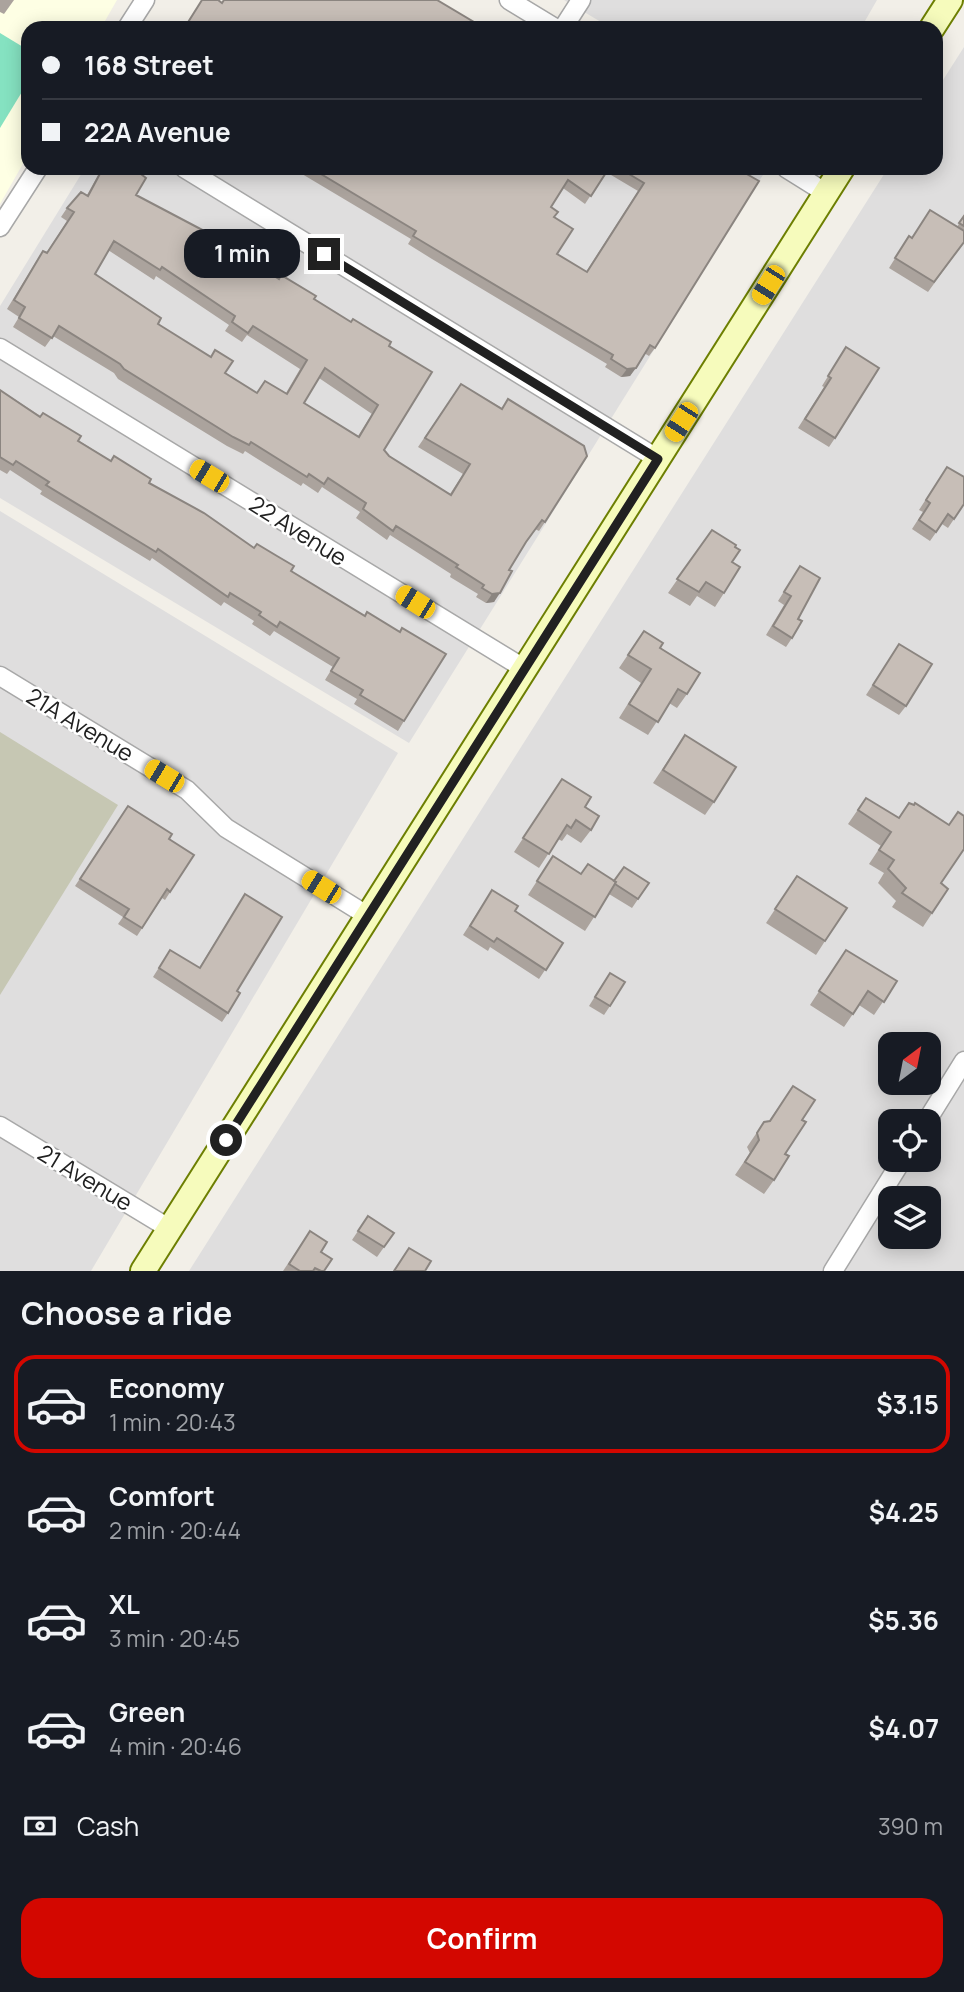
<!DOCTYPE html>
<html lang="en">
<head>
<meta charset="utf-8">
<style>
  body { margin:0; font-family:Manrope,sans-serif; background:#20242c; color:#f1f3f6; height:100vh; display:flex; flex-direction:column; font-size:26px; white-space:nowrap }
  * { box-sizing:border-box; margin:0 }
  p { font-size:23px; color:#9ea1a6 }
  .icon { flex:none; width:38px; height:38px; fill:none; stroke:currentColor; stroke-width:2; stroke-linecap:round; stroke-linejoin:round }
  .map { position:relative; height:1271px; overflow:hidden }
  .panel { display:flex; flex-direction:column; background:#171b24; flex:1 }
  .panel>* { flex:none }
  .top-card { position:absolute; left:21px; top:21px; width:922px; height:154px; border-radius:21px; box-shadow:0 4px 18px #0003; display:grid; align-content:center; height:154px; padding:0 21px; background:#171b24 }
  .needle { width:46px; rotate:32deg }
  .controls { position:absolute; left:878px; top:1032px; display:grid; gap:14px }
  .controls a { display:grid; place-items:center; width:63px; height:63px; border-radius:14px; background:#171b24; box-shadow:0 4px 18px #0003; font-size:35px }
  .end { position:absolute; width:32px; height:32px; margin:-16px; border:9px solid #212121; background:#fff; box-shadow:0 0 0 4px #fff }
  .from { border-radius:50% }
  .bubble { position:absolute; height:49px; border-radius:21px; background:#171b24; box-shadow:0 4px 18px #0003; font-size:23px; font-weight:700; line-height:49px; text-align:center }
  .car { position:absolute; width:21px; height:42px; margin:-21px -10px; border-radius:9px; box-shadow:0 0 5px 2px #0007; background:linear-gradient(#f5c518 24%,#345 0 40%,#f5c518 0 76%,#345 0 86%,#f5c518 0) }
  .top-card b { display:flex; align-items:center; gap:24px; height:66px; font-size:26px }
  .top-card b+b { border-top:2px solid #363941 }
  .top-card i { width:18px; height:18px; background:#f1f3f6 }
  ul { padding:0; list-style:none }
  li { display:flex; align-items:center; gap:21px; height:98px; margin:0 14px 10px; padding:0 7px; border:4px solid transparent; border-radius:21px }
  li div { flex:1 }
  li b { display:block; font-size:26px }
  li em { font-style:normal; font-weight:700 }
  li.on { border-color:#d30700 }
  li>.icon { width:63px; height:63px; stroke-width:1.5 }
  h2 { padding:0 21px; font-size:32px; line-height:84px }
  .pay { display:flex; align-items:center; gap:18px; height:77px; padding:0 21px; font-size:26px }
  .pay p { margin-inline-start:auto }
  .button { display:flex; gap:14px; margin-top:auto; padding:14px 21px }
  .button a { flex:1; height:80px; border-radius:21px; background:#d30700; color:#fff; font-size:28px; font-weight:700; line-height:80px; text-align:center }
  .map>svg:first-child { display:block }
  .residential { fill:#dfdede; fill-rule:evenodd }
  .education { fill:#feffe4 }
  .construction { fill:#c6c7b3 }
  .pitch { fill:#85e2c1 }
  .lines { fill:none; stroke-linecap:round; stroke-linejoin:round }
  .minor-casing { stroke:#a8a8a8; stroke-width:21 }
  .secondary-casing { stroke:#6d7f02; stroke-width:28 }
  .minor { stroke:#fff; stroke-width:18 }
  .secondary { stroke:#f6fbbc; stroke-width:24 }
  .wall { fill:#aba39d; fill-rule:evenodd }
  .shaded-wall { fill:#8b8580 }
  .building { fill:#c7beb7; stroke:#8b8580; stroke-width:2; fill-rule:evenodd }
  .route { stroke:#212121; stroke-width:9 }
  .labels { text-anchor:middle; stroke-width:5; stroke-linejoin:round; paint-order:stroke }
  .street-label { font-size:23px; fill:#212121; stroke:#fff }
</style>
</head>
<body>
<div class="map">
<svg width="964" height="1271" viewBox="0 0 964 1271">
  <rect width="100%" height="100%" fill="#f2efe8"/>
  <!-- residential -->
  <g class="residential">
    <polygon points="564,0 877,0 861,28 611,28"/>
    <path d="M 964,47 L 964,1271 L 189,1271 L 888,168 L 936,168 L 936,91 ZM 891,1045 L 929,1045 L 929,1083 L 891,1083 ZM 891,1122 L 929,1122 L 929,1160 L 891,1160 ZM 891,1199 L 929,1199 L 929,1237 L 891,1237 Z"/>
    <polygon points="85,168 763,168 766,170 409,743 0,498 0,306"/>
    <polygon points="0,511 398,753 91,1271 0,1271"/>
  </g>
  <!-- education -->
  <polygon class="education" points="0,0 117,0 101,28 28,28 28,155 0,204"/>
  <!-- construction -->
  <polygon class="construction" points="0,732 118,805 0,995"/>
  <!-- pitch -->
  <polygon class="pitch" points="0,33 28,50 28,82 0,128"/>
  <g class="lines">
    <!-- minor casing -->
    <g class="minor-casing">
      <g id="minor">
        <polyline points="509,0 555,28"/>
        <polyline points="127,28 145,0"/>
        <polyline points="563,28 581,0"/>
        <polyline points="184,168 658,459"/>
        <polyline points="786,168 826,193"/>
        <polyline points="0,227 38,168"/>
        <polyline points="0,348 525,669"/>
        <polyline points="0,676 187,790 226,828 368,916"/>
        <polyline points="926,1122 964,1061"/>
        <polyline points="0,1126 170,1229"/>
        <polyline points="833,1271 902,1160"/>
      </g>
    </g>
    <!-- secondary casing -->
    <g class="secondary-casing">
      <g id="secondary">
        <polyline points="932,28 950,0"/>
        <polyline points="143,1271 842,168"/>
      </g>
    </g>
    <!-- minor -->
    <use href="#minor" class="minor"/>
    <!-- secondary -->
    <use href="#secondary" class="secondary"/>
  </g>
  <!-- wall -->
  <g class="wall">
    <polygon points="0,0 14,0 4,14 0,12"/>
    <path d="M 102,168 L 138,168 L 136,195 L 314,299 L 389,346 L 384,450 L 389,456 L 450,494 L 463,474 L 418,447 L 461,384 L 502,408 L 508,399 L 545,522 L 539,531 L 535,529 L 525,544 L 509,570 L 494,602 L 486,603 L 476,597 L 478,594 L 450,577 L 451,574 L 390,535 L 387,540 L 356,518 L 360,512 L 322,487 L 318,493 L 303,483 L 301,486 L 245,451 L 243,454 L 227,446 L 118,379 L 114,373 L 53,336 L 45,347 L 13,327 L 19,317 L 7,309 L 37,260 L 43,251 L 47,252 L 67,221 L 61,217 L 67,208 L 87,195 ZM 108,250 L 154,280 L 156,276 L 229,325 L 225,331 L 242,342 L 247,335 L 300,369 L 286,393 L 265,381 L 257,393 L 225,373 L 158,324 L 95,274 ZM 319,378 L 372,414 L 358,436 L 304,403 Z"/>
    <path d="M 292,168 L 736,168 L 655,348 L 649,356 L 644,353 L 630,376 L 621,377 L 605,367 L 607,364 L 432,259 L 408,244 L 411,239 ZM 606,172 L 638,191 L 586,272 L 557,254 L 554,217 L 551,207 L 563,188 L 585,204 Z"/>
    <polygon points="930,210 957,227 964,215 964,242 928,292 889,268 909,236 912,238"/>
    <polygon points="846,347 835,438 829,447 798,428 824,387 822,386"/>
    <polygon points="0,390 111,461 149,483 291,571 404,721 398,731 354,704 357,699 325,680 333,667 274,631 270,636 252,624 254,621 224,602 221,606 152,558 150,561 40,494 42,491 10,470 7,474 0,470"/>
    <polygon points="941,476 964,504 948,528 942,524 930,541 912,529 923,512 919,510"/>
    <polygon points="712,530 735,547 724,593 715,607 697,596 690,606 668,593"/>
    <polygon points="800,566 798,619 792,638 786,647 766,635 784,605 778,601"/>
    <polygon points="644,631 660,648 687,694 677,708 669,703 648,735 619,718 641,683 619,668"/>
    <polygon points="899,644 906,706 899,715 866,695"/>
    <polygon points="685,735 714,802 705,815 653,783"/>
    <polygon points="553,793 585,807 591,830 581,843 567,834 562,841 558,839 539,868 514,852"/>
    <polygon points="866,798 941,883 948,889 923,927 892,907 896,901 878,883 884,873 869,864 881,846 848,824"/>
    <polygon points="128,806 169,839 194,855 165,900 162,898 137,936 118,924 123,917 75,886"/>
    <polygon points="553,856 581,874 588,864 614,881 649,883 632,908 609,894 585,931 528,895"/>
    <polygon points="797,876 825,941 816,955 766,923"/>
    <polygon points="492,890 515,911 563,943 539,979 490,947 488,951 463,935"/>
    <polygon points="245,894 237,991 228,1013 222,1022 153,977 170,950 199,968"/>
    <polygon points="846,950 897,981 874,1015 859,1005 844,1027 810,1005"/>
    <polygon points="604,982 610,1006 604,1015 589,1006"/>
    <polygon points="793,1086 802,1120 774,1180 764,1194 735,1175 750,1153 747,1147 764,1122 769,1121"/>
    <polygon points="368,1216 394,1233 377,1257 352,1240"/>
    <polygon points="310,1231 324,1271 283,1271"/>
  </g>
  <!-- shaded-wall -->
  <g class="shaded-wall">
    <polygon points="636,368 630,376 621,377 627,369"/>
    <polygon points="500,593 494,602 486,603 492,594"/>
  </g>
  <!-- building -->
  <g class="building">
    <polygon points="202,0 218,0 222,3 224,0 437,0 484,28 178,28 181,24 185,27"/>
    <path d="M 103,168 L 138,168 L 137,171 L 146,178 L 136,195 L 248,254 L 246,258 L 279,279 L 281,275 L 316,296 L 314,299 L 351,322 L 353,319 L 371,330 L 391,342 L 389,346 L 432,372 L 384,450 L 389,456 L 451,495 L 470,464 L 425,438 L 461,384 L 502,409 L 508,399 L 584,446 L 587,456 L 545,522 L 542,520 L 526,542 L 509,570 L 512,571 L 500,593 L 492,594 L 482,588 L 484,585 L 456,567 L 458,565 L 396,526 L 393,531 L 363,509 L 366,503 L 328,478 L 324,484 L 309,474 L 307,477 L 251,442 L 249,445 L 233,437 L 124,369 L 120,364 L 59,326 L 52,338 L 19,318 L 25,307 L 14,300 L 43,251 L 47,253 L 74,212 L 67,208 L 81,192 L 88,196 ZM 114,241 L 160,270 L 162,267 L 235,316 L 232,322 L 248,333 L 253,326 L 307,360 L 287,394 L 265,381 L 257,393 L 225,373 L 233,361 L 215,350 L 211,357 L 158,324 L 161,318 L 95,274 ZM 325,368 L 378,405 L 359,437 L 304,403 Z"/>
    <polygon points="311,168 609,168 591,196 568,180 551,207 558,212 554,217 573,229 557,254 587,272 644,183 619,168 736,168 759,181 655,348 650,345 636,368 627,369 611,359 613,355 438,251 413,236 416,231"/>
    <polygon points="930,210 964,231 964,242 934,282 895,258 909,236 912,238"/>
    <polygon points="964,216 964,226 959,223"/>
    <polygon points="846,347 879,368 835,438 805,419 831,378 828,376"/>
    <polygon points="0,390 40,417 43,413 81,436 78,441 111,461 114,456 151,479 149,483 204,513 254,548 257,544 277,556 294,566 291,571 365,616 367,612 400,632 402,628 446,654 404,721 360,695 363,690 331,671 339,658 280,622 277,627 259,615 261,612 230,593 228,597 158,549 156,552 46,485 49,482 16,461 13,465 0,457"/>
    <polygon points="947,467 964,477 964,504 954,519 948,514 936,532 919,520 930,503 926,500"/>
    <polygon points="712,530 736,545 735,547 740,550 732,562 740,567 724,593 706,582 699,592 677,579"/>
    <polygon points="800,566 820,578 798,619 802,621 792,638 773,626 791,596 784,592"/>
    <polygon points="644,631 663,643 660,648 700,673 687,694 678,689 658,722 629,704 651,669 628,655"/>
    <polygon points="899,644 932,664 906,706 873,685"/>
    <polygon points="685,735 736,767 714,802 663,770"/>
    <polygon points="562,779 591,797 585,807 599,816 591,830 576,820 571,828 567,825 549,854 523,838"/>
    <polygon points="866,798 899,818 909,803 914,805 915,803 949,825 958,812 964,816 964,849 941,883 948,889 932,913 902,893 906,888 888,869 894,860 879,850 891,832 858,810"/>
    <polygon points="128,806 172,834 169,839 194,855 170,892 167,889 142,928 124,917 129,909 80,879"/>
    <polygon points="553,856 581,874 588,864 616,882 595,917 537,881"/>
    <polygon points="624,867 649,883 638,899 615,884 616,882 614,881"/>
    <polygon points="797,876 847,908 825,941 775,909"/>
    <polygon points="492,890 518,906 515,911 563,943 546,970 497,938 494,942 470,926"/>
    <polygon points="245,894 282,917 237,991 240,993 228,1013 159,968 170,950 200,968"/>
    <polygon points="846,950 897,981 884,1002 868,991 853,1014 819,991"/>
    <polygon points="610,973 625,982 610,1006 595,997"/>
    <polygon points="793,1086 815,1100 802,1120 806,1122 785,1154 789,1156 774,1180 745,1162 759,1140 757,1133 764,1122 770,1121"/>
    <polygon points="368,1216 394,1233 384,1247 358,1231"/>
    <polygon points="310,1231 327,1242 321,1252 332,1259 324,1271 321,1271 315,1268 313,1271 300,1271 289,1264"/>
    <polygon points="409,1248 431,1261 425,1271 394,1271"/>
  </g>
  <g class="lines">
    <!-- route -->
    <polyline class="route" points="226,1140 658,459 324,254"/>
  </g>
  <g class="labels">
    <!-- street labels -->
    <g class="street-label">
      <text transform="translate(298 531) rotate(32)" y="8">22 Avenue</text>
      <text transform="translate(80 725) rotate(31)" y="8">21A Avenue</text>
      <text transform="translate(85 1178) rotate(31)" y="8">21 Avenue</text>
    </g>
  </g>
</svg>
<div class="controls">
<a><svg class="needle" viewBox="-14 -14 28 28"><path d="M0-13l5 13h-10z" fill="#e53935"/><path d="M0 13l5-13h-10z" fill="#9ea1a6"/></svg></a>
<a><svg class="icon" aria-label="locate" viewBox="0 0 24 24"><circle cx="12" cy="12" r="6"/><path d="M12 2v4M12 18v4M2 12h4M18 12h4"/></svg></a>
<a><svg class="icon" aria-label="layers" viewBox="0 0 24 24"><path d="M12 4l9 5-9 5-9-5zM3 14l9 5 9-5"/></svg></a>
</div>
<i class="end from" style="left:226px;top:1140px"></i>
<i class="end" style="left:324px;top:254px"></i>
<div class="bubble" style="left:184px;top:229px;width:116px">1 min</div>
<i class="car" style="left:768px;top:285px;rotate:212deg"></i>
<i class="car" style="left:681px;top:422px;rotate:213deg"></i>
<i class="car" style="left:209px;top:476px;rotate:301deg"></i>
<i class="car" style="left:415px;top:602px;rotate:302deg"></i>
<i class="car" style="left:164px;top:776px;rotate:301deg"></i>
<i class="car" style="left:321px;top:887px;rotate:302deg"></i>
<div class="top-card">
<b><i class="from"></i>168 Street</b>
<b><i></i>22A Avenue</b>
</div>
</div>
<section class="panel">
<h2>Choose a ride</h2>
<ul>
<li class="on"><svg class="icon" aria-label="car" viewBox="0 0 24 24"><path d="M5 17H2v-5l4-1 3-4h7l3 4 3 1v5h-3M9 17h6M6 11h13"/><circle cx="7" cy="17" r="2"/><circle cx="17" cy="17" r="2"/></svg><div><b>Economy</b><p>1 min · 20:43</p></div><em>$3.15</em></li>
<li><svg class="icon" aria-label="car" viewBox="0 0 24 24"><path d="M5 17H2v-5l4-1 3-4h7l3 4 3 1v5h-3M9 17h6M6 11h13"/><circle cx="7" cy="17" r="2"/><circle cx="17" cy="17" r="2"/></svg><div><b>Comfort</b><p>2 min · 20:44</p></div><em>$4.25</em></li>
<li><svg class="icon" aria-label="car" viewBox="0 0 24 24"><path d="M5 17H2v-5l4-1 3-4h7l3 4 3 1v5h-3M9 17h6M6 11h13"/><circle cx="7" cy="17" r="2"/><circle cx="17" cy="17" r="2"/></svg><div><b>XL</b><p>3 min · 20:45</p></div><em>$5.36</em></li>
<li><svg class="icon" aria-label="car" viewBox="0 0 24 24"><path d="M5 17H2v-5l4-1 3-4h7l3 4 3 1v5h-3M9 17h6M6 11h13"/><circle cx="7" cy="17" r="2"/><circle cx="17" cy="17" r="2"/></svg><div><b>Green</b><p>4 min · 20:46</p></div><em>$4.07</em></li>
</ul>
<div class="pay"><svg class="icon" aria-label="cash" viewBox="0 0 24 24"><path d="M3 7h18v10H3z"/><circle cx="12" cy="12" r="2"/></svg>Cash<p>390 m</p></div>
<div class="button"><a>Confirm</a></div>
</section>
</body>
</html>
